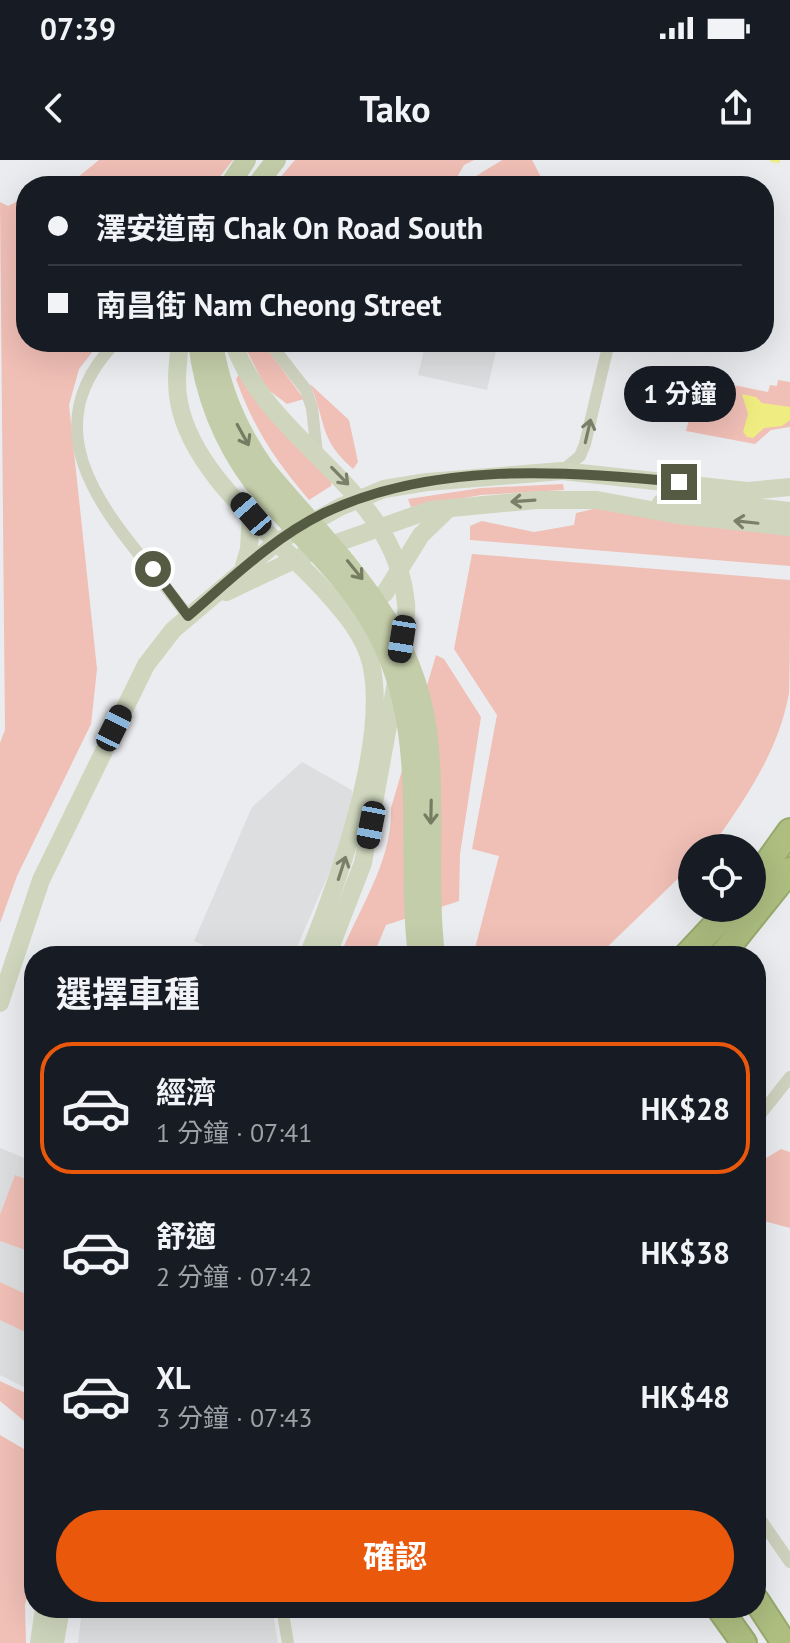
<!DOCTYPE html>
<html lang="zh-TW">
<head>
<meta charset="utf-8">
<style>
  body { margin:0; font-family:"PT Sans","Noto Sans TC",sans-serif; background:#20242c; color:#f1f3f6; height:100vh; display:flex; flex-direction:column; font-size:30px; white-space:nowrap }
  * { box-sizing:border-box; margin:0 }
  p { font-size:26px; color:#9ea1a6 }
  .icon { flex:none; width:44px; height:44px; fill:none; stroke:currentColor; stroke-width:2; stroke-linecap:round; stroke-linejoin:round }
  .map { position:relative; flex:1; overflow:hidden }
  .panel { position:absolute; left:24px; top:786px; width:742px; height:672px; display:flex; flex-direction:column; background:#171b24; border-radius:32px; box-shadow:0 8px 32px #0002 }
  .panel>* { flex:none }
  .top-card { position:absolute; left:16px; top:16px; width:758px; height:176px; border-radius:32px; box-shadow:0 8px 32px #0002; display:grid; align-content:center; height:176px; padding:0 32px; background:#171b24 }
  .tools { position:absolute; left:678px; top:674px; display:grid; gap:16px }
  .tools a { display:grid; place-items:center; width:88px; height:88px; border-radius:50%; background:#171b24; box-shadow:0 8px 32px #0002; font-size:40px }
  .end { position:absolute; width:36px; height:36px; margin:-18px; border:10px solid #555a43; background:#fff; box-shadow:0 0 0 4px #fff }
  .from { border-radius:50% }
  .bubble { position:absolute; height:56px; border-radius:28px; background:#171b24; box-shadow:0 8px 32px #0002; font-size:26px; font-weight:700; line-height:56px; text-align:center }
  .car { position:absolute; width:24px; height:48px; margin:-24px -12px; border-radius:10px; box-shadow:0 0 6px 2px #0007; background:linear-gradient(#222 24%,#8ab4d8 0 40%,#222 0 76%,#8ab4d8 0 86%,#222 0) }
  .top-card b { display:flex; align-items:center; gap:28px; height:76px; font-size:30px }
  .top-card b+b { border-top:2px solid #363941 }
  .top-card i { width:20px; height:20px; background:#f1f3f6 }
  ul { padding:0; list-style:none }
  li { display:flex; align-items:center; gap:24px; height:132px; margin:0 16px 12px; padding:0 16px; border:4px solid transparent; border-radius:32px }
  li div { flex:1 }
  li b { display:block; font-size:30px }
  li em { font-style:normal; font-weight:700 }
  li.active { border-color:#ea580c }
  li>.icon { width:72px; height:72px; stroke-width:1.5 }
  h2 { padding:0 32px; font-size:36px; line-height:96px }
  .cta { display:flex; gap:16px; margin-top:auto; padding:16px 32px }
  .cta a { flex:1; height:92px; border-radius:48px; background:#ea580c; color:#fff; font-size:32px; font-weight:700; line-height:92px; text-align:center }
  .status { display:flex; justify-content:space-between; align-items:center; height:56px; padding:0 40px; background:#171b24; direction:ltr }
  .status svg { height:22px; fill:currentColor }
  header { display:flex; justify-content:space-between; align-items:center; height:104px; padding:0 32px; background:#171b24; font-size:36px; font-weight:700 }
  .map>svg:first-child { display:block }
  .education { fill:#dcdee0 }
  .green { fill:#f0bfb6 }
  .water { fill:#efec81 }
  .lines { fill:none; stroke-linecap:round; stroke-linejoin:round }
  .stream { stroke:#efec81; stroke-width:4 }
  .highway-casing { stroke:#98aa6c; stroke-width:28 }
  .street { stroke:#ced2be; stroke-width:12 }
  .secondary { stroke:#cfd6bd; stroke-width:18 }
  .primary { stroke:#c4cda9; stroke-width:20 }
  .highway { stroke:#adbe80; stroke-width:24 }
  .primary-bridge { stroke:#c4cda9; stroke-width:20 }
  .oneway { stroke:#797e68 }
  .oneway2 { stroke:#767c62 }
  .oneway3 { stroke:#7a7f68 }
  .route { stroke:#555a43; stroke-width:10 }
</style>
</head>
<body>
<div class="status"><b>07:39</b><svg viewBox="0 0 49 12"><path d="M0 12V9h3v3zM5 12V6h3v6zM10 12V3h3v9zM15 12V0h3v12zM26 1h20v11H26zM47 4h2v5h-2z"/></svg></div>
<header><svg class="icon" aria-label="back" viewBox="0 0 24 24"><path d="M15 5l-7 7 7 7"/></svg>Tako<svg class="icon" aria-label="share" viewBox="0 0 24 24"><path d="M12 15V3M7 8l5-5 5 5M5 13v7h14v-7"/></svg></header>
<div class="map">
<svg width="790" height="1483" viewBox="0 0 790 1483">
  <rect width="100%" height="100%" fill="#ebecef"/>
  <!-- education -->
  <g class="education">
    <polygon points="426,182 498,182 487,230 418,215"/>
    <polygon points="302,602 352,630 353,658 293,796 228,796 194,781 252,647"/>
    <polygon points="0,988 34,1002 34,1232 0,1215"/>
    <polygon points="82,1448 272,1448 278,1483 78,1483"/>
  </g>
  <!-- green -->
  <g class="green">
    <polygon points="99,0 233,0 218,19 118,16 100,26 48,26 68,16 77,18"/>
    <polygon points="295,0 474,0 464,5 452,26 273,26"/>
    <polygon points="502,0 532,0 542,19 529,26 460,26"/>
    <polygon points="26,37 26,182 100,182 79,209 69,245 97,509 91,564 17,716 0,763 0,583 5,570 0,42 8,46"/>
    <polygon points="250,182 262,182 304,239 287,244 266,228 247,191"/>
    <path d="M 240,213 L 332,320 L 331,326 L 309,340 C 275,300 254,269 236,219 Z"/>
    <polygon points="699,218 768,232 770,225 777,226 778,220 790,222 790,267 771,270 755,284 686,271"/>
    <path d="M 310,224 L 349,260 L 358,302 L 353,309 C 318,278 327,263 310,224 Z"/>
    <polygon points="563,324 564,330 481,335 411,347 408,339 481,328"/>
    <polygon points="598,348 790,373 790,406 470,380 470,366 482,361 534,372 574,365 576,353"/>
    <path d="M 472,394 L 790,420 C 790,456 790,498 789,533 C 779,590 747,636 715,682 L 709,688 L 692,688 L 692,705 L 598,796 L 473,796 L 499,696 L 472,689 L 497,555 L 454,489 Z"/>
    <path d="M 436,495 L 444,499 L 481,557 L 460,694 L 459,741 L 386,765 L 373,796 L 340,796 C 359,748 393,700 391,648 Z"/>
    <polygon points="781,989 790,992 790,1068 756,1059 756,1004"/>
    <polygon points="15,1015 34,1022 34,1093 0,1081 0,1055"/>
    <polygon points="0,1122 34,1138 34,1176 0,1160"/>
    <polygon points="0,1221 34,1237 34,1269 0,1241"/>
    <polygon points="0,1275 34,1295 34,1393 29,1403 32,1418 25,1445 26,1483 0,1483"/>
  </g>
  <!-- water -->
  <polygon class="water" points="742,234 756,237 762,243 790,247 790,260 782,266 764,268 753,278 747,277 743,272 748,254"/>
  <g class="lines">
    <!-- stream -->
    <polyline class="stream" points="772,0 778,1"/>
    <!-- highway casing -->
    <g class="highway-casing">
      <g id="highway">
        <polyline points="752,724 790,671"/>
        <polyline points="686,796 731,748"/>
        <polyline points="721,796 790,710"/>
        <polyline points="756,1440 784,1483"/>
        <polyline points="719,1448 744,1483"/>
      </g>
    </g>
    <!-- street -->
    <g class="street">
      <path d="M 116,182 C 18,283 128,374 188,456"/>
      <polyline points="269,182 306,230 312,248 317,294"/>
      <polyline points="562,311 580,296 585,284 609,182"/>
      <polyline points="756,960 790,917"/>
      <polyline points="756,1353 790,1402"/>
      <polyline points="282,1448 288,1483"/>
    </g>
    <!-- secondary -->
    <g class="secondary">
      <path d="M 180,182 C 178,202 175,222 179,242 C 192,316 278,378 326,432 C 345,453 364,475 371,503 C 389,582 338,722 308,796"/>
      <path d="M 233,182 C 269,285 396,327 406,444 C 408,459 402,477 400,493"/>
      <polyline points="661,343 708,342 790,351"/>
      <polyline points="244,406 249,389 251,354"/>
      <polyline points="226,432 311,392 430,350 537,340 597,340 678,355 790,367"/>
      <polyline points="363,445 385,433 421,375 449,348"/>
      <polyline points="327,796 363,703 396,522"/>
      <polyline points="0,843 41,720 146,505 173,470 277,382 340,347 384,329 427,322 562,311 747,331 790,327"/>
      <polyline points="39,1483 44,1448"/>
      <polyline points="55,1483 61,1448"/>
    </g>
    <!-- primary -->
    <g class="primary">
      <polyline points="229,26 246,0"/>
      <polyline points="256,26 276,0"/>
      <path d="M 198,182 C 204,234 222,280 253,322"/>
      <path d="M 213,182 C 220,230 238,271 266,310"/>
    </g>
    <!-- highway -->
    <use href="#highway" class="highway"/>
    <!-- primary-bridge -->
    <g class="primary-bridge">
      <path d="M 266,310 C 340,399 419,464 429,588 C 435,658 427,727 435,796"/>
      <path d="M 253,322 C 291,369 339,409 371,462 C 433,566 404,682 418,796"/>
    </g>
  </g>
  <!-- one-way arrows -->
  <defs><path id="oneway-shaft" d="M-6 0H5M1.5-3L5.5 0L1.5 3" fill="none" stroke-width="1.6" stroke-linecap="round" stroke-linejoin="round" transform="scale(2)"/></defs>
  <use class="oneway" href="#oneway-shaft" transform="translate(588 271) rotate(-77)"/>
  <g class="oneway2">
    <use href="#oneway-shaft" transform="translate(243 275) rotate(61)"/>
    <use href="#oneway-shaft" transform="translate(355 410) rotate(51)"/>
    <use href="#oneway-shaft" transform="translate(431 652) rotate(91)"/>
  </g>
  <g class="oneway3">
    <use href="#oneway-shaft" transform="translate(340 316) rotate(46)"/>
    <use href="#oneway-shaft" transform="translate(523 341) rotate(176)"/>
    <use href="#oneway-shaft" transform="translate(746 362) rotate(-174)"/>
    <use href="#oneway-shaft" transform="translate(342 708) rotate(-72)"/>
  </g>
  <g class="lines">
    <!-- route -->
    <path class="route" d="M 153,409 L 188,456 C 231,419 273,378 324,353 C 432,302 564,310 679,322"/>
  </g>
</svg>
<div class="tools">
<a><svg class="icon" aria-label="locate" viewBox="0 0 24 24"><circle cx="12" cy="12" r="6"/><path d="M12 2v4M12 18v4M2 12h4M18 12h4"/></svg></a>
</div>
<i class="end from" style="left:153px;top:409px"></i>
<i class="end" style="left:679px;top:322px"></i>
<div class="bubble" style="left:624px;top:206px;width:112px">1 分鐘</div>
<i class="car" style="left:251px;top:354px;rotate:319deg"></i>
<i class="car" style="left:402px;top:479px;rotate:189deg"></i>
<i class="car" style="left:114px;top:568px;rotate:26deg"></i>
<i class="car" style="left:371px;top:665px;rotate:191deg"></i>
<div class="top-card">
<b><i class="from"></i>澤安道南 Chak On Road South</b>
<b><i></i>南昌街 Nam Cheong Street</b>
</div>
<section class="panel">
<h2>選擇車種</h2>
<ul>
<li class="active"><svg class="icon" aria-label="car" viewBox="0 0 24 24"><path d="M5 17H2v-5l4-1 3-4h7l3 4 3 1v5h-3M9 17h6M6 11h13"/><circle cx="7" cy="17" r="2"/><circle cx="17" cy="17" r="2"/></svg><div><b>經濟</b><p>1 分鐘 · 07:41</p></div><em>HK$28</em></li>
<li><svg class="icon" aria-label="car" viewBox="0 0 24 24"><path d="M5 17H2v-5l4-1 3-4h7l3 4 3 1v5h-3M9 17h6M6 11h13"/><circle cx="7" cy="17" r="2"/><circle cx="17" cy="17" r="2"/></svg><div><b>舒適</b><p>2 分鐘 · 07:42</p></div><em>HK$38</em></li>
<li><svg class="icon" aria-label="car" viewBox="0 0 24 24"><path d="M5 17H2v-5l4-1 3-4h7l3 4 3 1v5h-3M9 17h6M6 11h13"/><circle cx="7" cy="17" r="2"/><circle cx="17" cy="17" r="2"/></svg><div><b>XL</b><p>3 分鐘 · 07:43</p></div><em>HK$48</em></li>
</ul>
<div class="cta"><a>確認</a></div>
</section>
</div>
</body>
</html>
